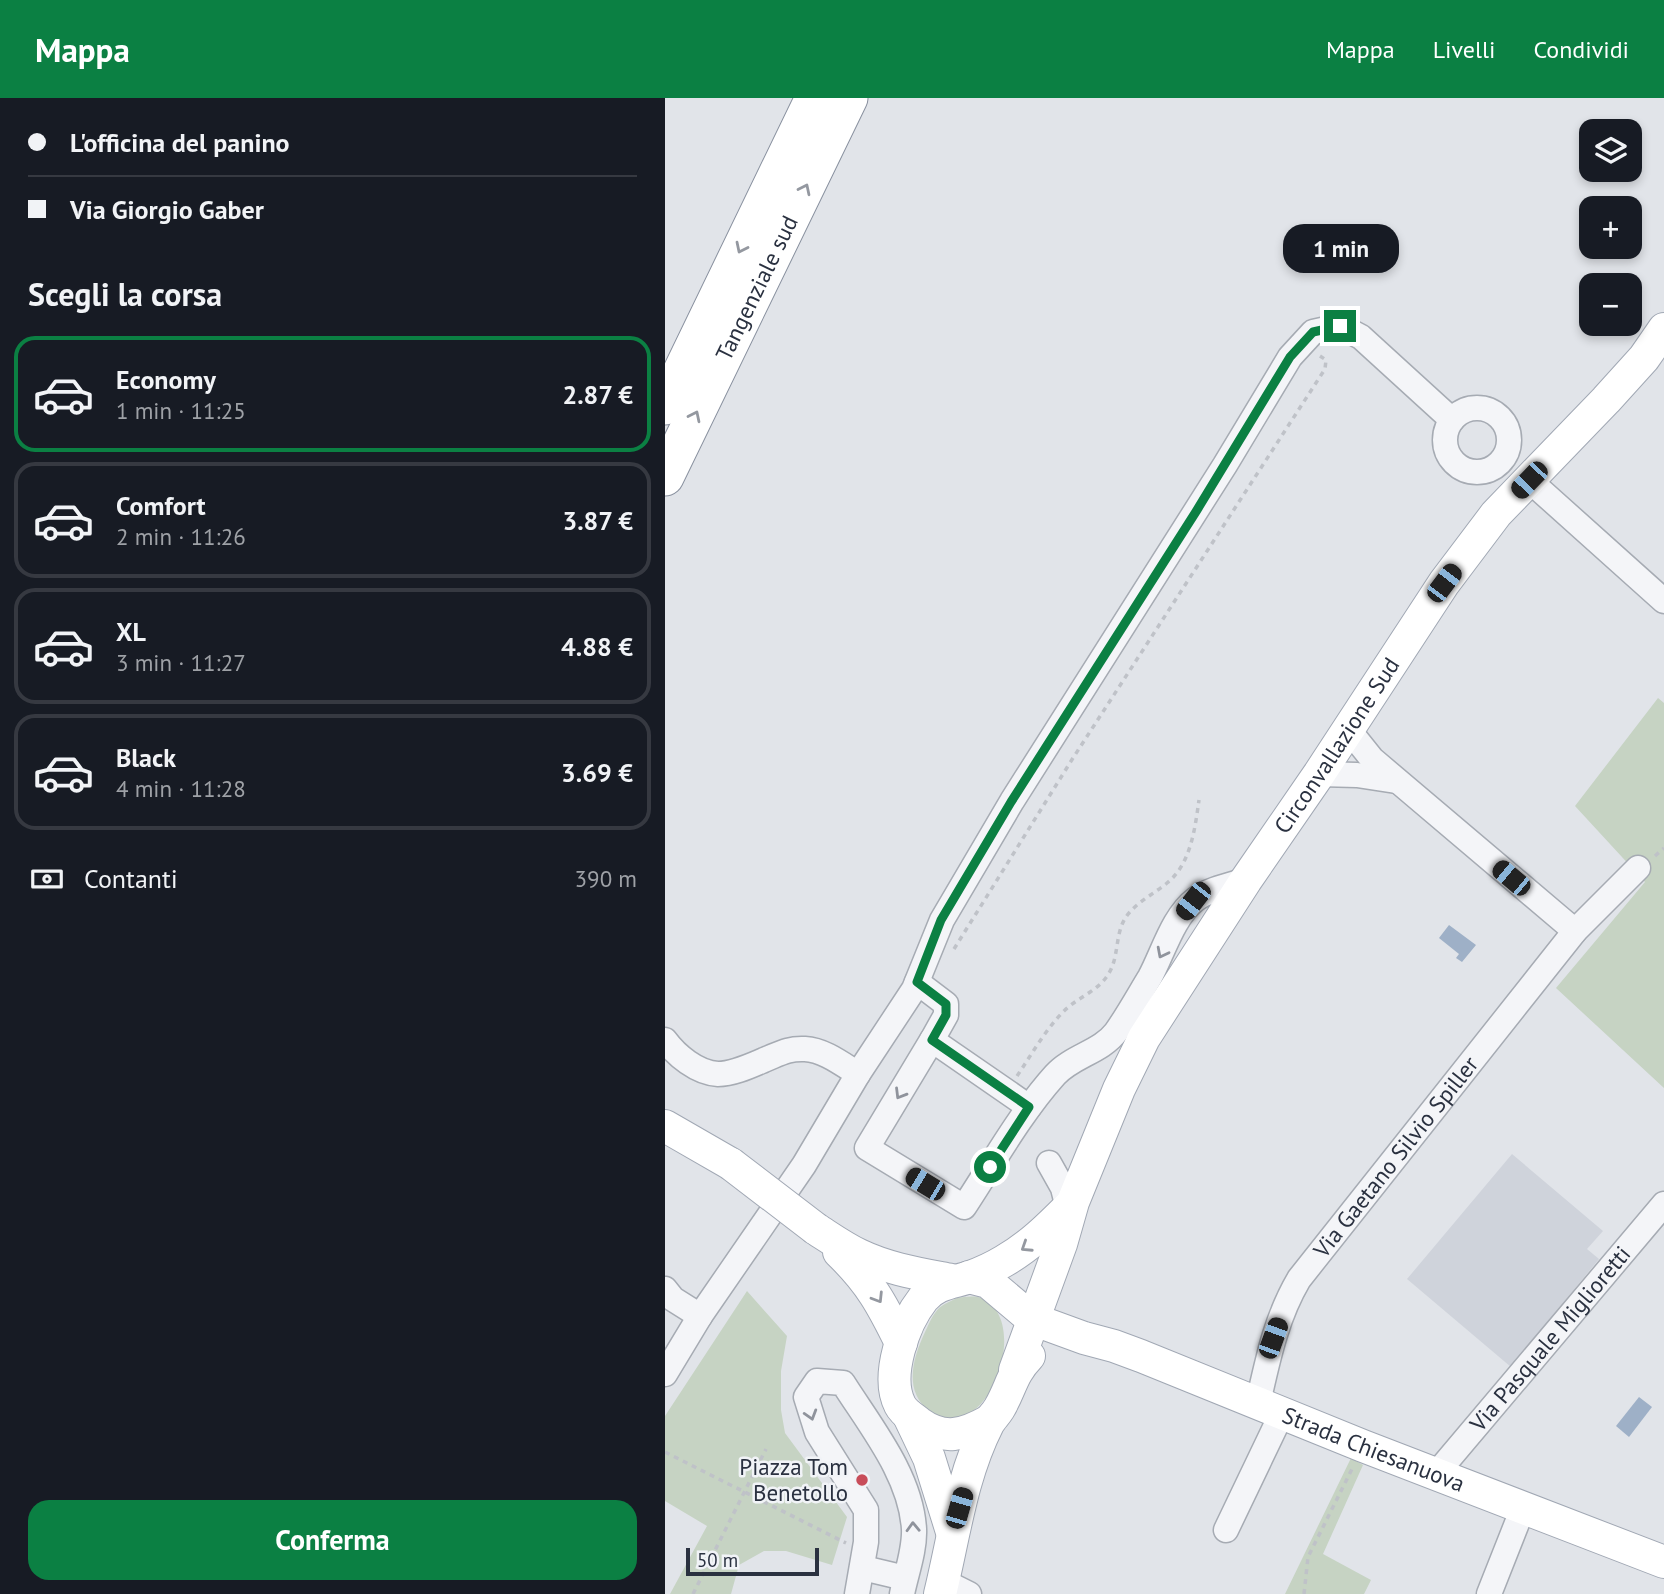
<!DOCTYPE html>
<html lang="it">
<head>
<meta charset="utf-8">
<style>
  body { margin:0; font-family:"PT Sans",sans-serif; background:#20242c; color:#f1f3f6; height:100vh; display:flex; flex-direction:column; font-size:26px; white-space:nowrap }
  * { box-sizing:border-box; margin:0 }
  p { font-size:23px; color:#9ea1a6 }
  .icon { flex:none; width:38px; height:38px; fill:none; stroke:currentColor; stroke-width:2; stroke-linecap:round; stroke-linejoin:round }
  .map { position:relative; flex:1; overflow:hidden }
  .details { display:flex; flex-direction:column; background:#171b24; width:665px }
  .details>* { flex:none }
  .top-card { display:grid; align-content:center; height:154px; padding:0 28px; background:#171b24 }
  .buttons { position:absolute; left:914px; top:21px; display:grid; gap:14px }
  .buttons a { display:grid; place-items:center; width:63px; height:63px; border-radius:14px; background:#171b24; box-shadow:0 4px 10px #0003; font-size:35px }
  .scale { position:absolute; left:21px; bottom:18px; width:133px; box-sizing:border-box; padding-left:7px; border:4px solid #2a3140; border-top:0; font-size:19px; line-height:24px; white-space:nowrap; color:#2a3140; -webkit-text-stroke:5px #f1f3f7; paint-order:stroke }
  .end { position:absolute; width:32px; height:32px; margin:-16px; border:9px solid #0b8043; background:#fff; box-shadow:0 0 0 4px #fff }
  .from { border-radius:50% }
  .bubble { position:absolute; height:49px; border-radius:21px; background:#171b24; box-shadow:0 4px 10px #0003; font-size:23px; font-weight:700; line-height:49px; text-align:center }
  .car { position:absolute; width:21px; height:42px; margin:-21px -10px; border-radius:9px; box-shadow:0 0 5px 2px #0007; background:linear-gradient(#222 24%,#8ab4d8 0 40%,#222 0 76%,#8ab4d8 0 86%,#222 0) }
  .top-card b { display:flex; align-items:center; gap:24px; height:66px; font-size:26px }
  .top-card b+b { border-top:2px solid #363941 }
  .top-card i { width:18px; height:18px; background:#f1f3f6 }
  ul { padding:0; list-style:none }
  li { display:flex; align-items:center; gap:21px; height:116px; margin:0 14px 10px; padding:0 14px; border:4px solid #363941; border-radius:21px }
  li div { flex:1 }
  li b { display:block; font-size:26px }
  li em { font-style:normal; font-weight:700 }
  li.active { border-color:#0b8043 }
  li>.icon { width:63px; height:63px; stroke-width:1.5 }
  h2 { padding:0 28px; font-size:32px; line-height:84px }
  .pay { display:flex; align-items:center; gap:18px; height:77px; padding:0 28px; font-size:26px }
  .pay p { margin-inline-start:auto }
  .action { display:flex; gap:14px; margin-top:auto; padding:14px 28px }
  .action a { flex:1; height:80px; border-radius:21px; background:#0b8043; color:#fff; font-size:28px; font-weight:700; line-height:80px; text-align:center }
  header { display:flex; align-items:center; gap:42px; box-sizing:border-box; height:98px; padding:0 35px; background:#0b8043; color:#fff }
  header strong { font-size:33px }
  nav { display:flex; gap:38px; margin-inline-start:auto; font-size:24px }
  main { display:flex; flex:1; min-height:0 }
  .map>svg:first-child { display:block }
  .built { fill:#cfd3db }
  .green { fill:#c6d3c3 }
  .water { fill:#9eb0c7 }
  .lines { fill:none; stroke-linecap:round; stroke-linejoin:round }
  .minor-casing { stroke:#a6abb3; stroke-width:27 }
  .major-casing { stroke:#a1a8b4; stroke-width:34 }
  .highway-casing { stroke:#89919f; stroke-width:39 }
  .path { stroke:#bfc2c8; stroke-width:3.5; stroke-dasharray:5 5; stroke-linecap:butt }
  .minor { stroke:#f4f5f8; stroke-width:24 }
  .major { stroke:#fff; stroke-width:32 }
  .highway { stroke:#fff; stroke-width:37 }
  .major-bridge-casing { stroke:#a1a8b4; stroke-width:34; stroke-linecap:butt }
  .major-bridge { stroke:#fff; stroke-width:32 }
  .oneway { stroke:#9498a0 }
  .oneway2 { stroke:#8f939c }
  .route { stroke:#0b8043; stroke-width:9 }
  .poi-dot { fill:#c84d5a; stroke:#f1f3f7; stroke-width:2.5 }
  .labels { text-anchor:middle; stroke-width:5; stroke-linejoin:round; paint-order:stroke }
  .street-label { font-size:23px; fill:#2a3140; stroke:#f1f3f7 }
  .poi-label { font-size:23px; fill:#2a3140; stroke:#f1f3f7; text-anchor:end }
</style>
</head>
<body>
<header>
<strong>Mappa</strong>
<nav><a>Mappa</a><a>Livelli</a><a>Condividi</a></nav>
</header>
<main>
<section class="details">
<div class="top-card">
<b><i class="from"></i>L'officina del panino</b>
<b><i></i>Via Giorgio Gaber</b>
</div>
<h2>Scegli la corsa</h2>
<ul>
<li class="active"><svg class="icon" aria-label="car" viewBox="0 0 24 24"><path d="M5 17H2v-5l4-1 3-4h7l3 4 3 1v5h-3M9 17h6M6 11h13"/><circle cx="7" cy="17" r="2"/><circle cx="17" cy="17" r="2"/></svg><div><b>Economy</b><p>1 min · 11:25</p></div><em>2.87 €</em></li>
<li><svg class="icon" aria-label="car" viewBox="0 0 24 24"><path d="M5 17H2v-5l4-1 3-4h7l3 4 3 1v5h-3M9 17h6M6 11h13"/><circle cx="7" cy="17" r="2"/><circle cx="17" cy="17" r="2"/></svg><div><b>Comfort</b><p>2 min · 11:26</p></div><em>3.87 €</em></li>
<li><svg class="icon" aria-label="car" viewBox="0 0 24 24"><path d="M5 17H2v-5l4-1 3-4h7l3 4 3 1v5h-3M9 17h6M6 11h13"/><circle cx="7" cy="17" r="2"/><circle cx="17" cy="17" r="2"/></svg><div><b>XL</b><p>3 min · 11:27</p></div><em>4.88 €</em></li>
<li><svg class="icon" aria-label="car" viewBox="0 0 24 24"><path d="M5 17H2v-5l4-1 3-4h7l3 4 3 1v5h-3M9 17h6M6 11h13"/><circle cx="7" cy="17" r="2"/><circle cx="17" cy="17" r="2"/></svg><div><b>Black</b><p>4 min · 11:28</p></div><em>3.69 €</em></li>
</ul>
<div class="pay"><svg class="icon" aria-label="cash" viewBox="0 0 24 24"><path d="M3 7h18v10H3z"/><circle cx="12" cy="12" r="2"/></svg>Contanti<p>390 m</p></div>
<div class="action"><a>Conferma</a></div>
</section>
<div class="map">
<svg width="999" height="1496" viewBox="0 0 999 1496">
  <rect width="100%" height="100%" fill="#e1e4e9"/>
  <!-- built -->
  <polygon class="built" points="847,1056 938,1133 922,1151 934,1161 846,1269 742,1181"/>
  <!-- green -->
  <g class="green">
    <polygon points="993,600 999,605 999,990 891,890 980,784 910,708"/>
    <polygon points="82,1193 122,1238 116,1273 116,1312 120,1335 182,1419 167,1467 121,1453 99,1453 74,1467 66,1496 5,1496 42,1428 0,1403 0,1318"/>
    <path d="M 292,1200 C 300,1199 311,1197 318,1201 C 364,1223 328,1332 278,1321 C 273,1320 268,1316 264,1313 C 238,1292 248,1260 260,1234 C 263,1228 266,1220 270,1215 C 275,1207 284,1204 292,1200 Z"/>
    <polygon points="686,1360 698,1367 658,1456 706,1482 699,1496 620,1496"/>
  </g>
  <!-- water -->
  <g class="water">
    <polygon points="784,827 811,847 797,864 791,860 794,856 774,840"/>
    <polygon points="974,1299 987,1309 964,1339 951,1328"/>
  </g>
  <g class="lines">
    <!-- minor casing -->
    <g class="minor-casing">
      <g id="minor">
        <circle cx="812" cy="342" r="32"/>
        <polyline points="864,382 999,503"/>
        <polyline points="683,631 707,661 910,833"/>
        <polyline points="654,676 692,677 731,683"/>
        <polyline points="252,884 281,906 281,917 267,942 364,1009"/>
        <path d="M 0,942 C 11,957 32,975 53,976 C 68,976 85,968 99,962 C 114,956 123,950 140,951 C 159,952 177,966 193,976"/>
        <path d="M 267,942 L 202,1050 L 299,1109 C 328,1065 355,1016 390,977 C 407,958 436,954 451,934 C 463,917 474,897 485,879 C 498,855 508,818 531,801 C 545,791 565,787 581,782"/>
        <polyline points="384,1065 398,1090 403,1110"/>
        <polyline points="0,1191 8,1201 35,1218"/>
        <polyline points="0,1276 35,1218 139,1067 193,976 249,891 277,822 347,703 560,367 625,259 648,234 675,228 696,239 787,322"/>
        <path id="s1" d="M 593,1305 C 603,1261 611,1220 634,1181 L 910,833 L 973,770"/>
        <path id="s2" d="M 771,1376 L 999,1106"/>
        <polyline points="561,1432 617,1315"/>
        <polyline points="198,1470 240,1480"/>
        <polyline points="278,1483 304,1496"/>
        <path d="M 192,1496 L 201,1444 L 201,1412 L 152,1334 L 141,1299 L 152,1283 L 178,1285 C 206,1329 246,1378 249,1431 C 250,1452 241,1476 237,1496"/>
        <polyline points="824,1496 858,1410"/>
      </g>
    </g>
    <!-- major casing -->
    <g class="major-casing">
      <g id="major">
        <polyline points="0,1028 66,1066"/>
        <path d="M 151,1131 C 165,1140 179,1150 194,1157 C 223,1171 255,1176 286,1182"/>
        <path d="M 174,1154 C 205,1184 217,1206 236,1245"/>
        <path id="s3" d="M 304,1179 L 323,1184 L 367,1221 L 419,1240 L 449,1248 L 476,1258 L 698,1348 L 999,1464"/>
        <path id="s4" d="M 350,1272 L 396,1146 L 408,1104 L 454,991 L 479,940 L 581,782 L 654,676 L 779,485 L 831,416 L 941,302 L 979,260 L 999,231"/>
        <polyline points="244,1318 264,1360 287,1434"/>
        <path d="M 324,1323 C 299,1337 279,1343 254,1325 C 248,1320 239,1315 235,1307 C 220,1278 239,1225 258,1201 C 271,1185 287,1185 305,1179 C 316,1175 329,1169 339,1163 C 365,1148 384,1129 405,1108"/>
        <path d="M 275,1496 C 289,1439 296,1379 323,1326 C 326,1320 332,1315 335,1309 C 347,1288 346,1277 364,1258"/>
      </g>
    </g>
    <!-- highway casing -->
    <g class="highway-casing">
      <g id="highway">
        <polyline points="0,308 149,0"/>
        <path id="s5" d="M 0,379 L 184,0"/>
      </g>
    </g>
    <!-- path -->
    <g class="path">
      <polyline points="990,758 999,750"/>
      <polyline points="289,851 408,660 660,271 661,262 655,258"/>
      <path d="M 352,978 C 367,956 380,932 399,913 C 413,899 434,893 444,875 C 455,857 449,832 464,815 C 474,803 490,795 502,785 C 526,766 530,730 534,702"/>
      <polyline points="0,1354 181,1445"/>
      <polyline points="28,1496 101,1351"/>
      <polyline points="639,1496 643,1459 688,1369"/>
    </g>
    <!-- minor -->
    <use href="#minor" class="minor"/>
    <!-- major -->
    <use href="#major" class="major"/>
    <!-- highway -->
    <use href="#highway" class="highway"/>
    <!-- major-bridge casing -->
    <g class="major-bridge-casing">
      <polyline id="major-bridge" points="66,1066 151,1131"/>
    </g>
    <!-- major-bridge -->
    <use href="#major-bridge" class="major-bridge"/>
  </g>
  <!-- one-way arrows -->
  <defs><path id="oneway-chevron" d="M-2-3.5L2.5 0L-2 3.5" fill="none" stroke-width="1.6" stroke-linecap="round" stroke-linejoin="round" transform="scale(1.75)"/></defs>
  <g class="oneway">
    <use href="#oneway-chevron" transform="translate(140 91) rotate(-64)"/>
    <use href="#oneway-chevron" transform="translate(76 150) rotate(116)"/>
    <use href="#oneway-chevron" transform="translate(30 318) rotate(-64)"/>
    <use href="#oneway-chevron" transform="translate(361 1149) rotate(147)"/>
    <use href="#oneway-chevron" transform="translate(213 1200) rotate(58)"/>
  </g>
  <g class="oneway2">
    <use href="#oneway-chevron" transform="translate(497 855) rotate(117)"/>
    <use href="#oneway-chevron" transform="translate(235 996) rotate(121)"/>
    <use href="#oneway-chevron" transform="translate(146 1317) rotate(73)"/>
    <use href="#oneway-chevron" transform="translate(248 1429) rotate(-92)"/>
  </g>
  <g class="lines">
    <!-- route -->
    <polyline class="route" points="325,1069 364,1009 267,942 281,917 281,906 252,884 276,822 346,704 532,412 625,259 648,234 675,228"/>
  </g>
  <!-- markers -->
  <circle class="poi-dot" cx="197" cy="1382" r="7"/>
  <g class="labels">
    <!-- street labels -->
    <g class="street-label">
      <text dy="8" stroke="none"><textPath href="#s5" startOffset="210">Tangenziale sud</textPath></text>
      <text dy="8" stroke="none"><textPath href="#s4" startOffset="707">Circonvallazione Sud</textPath></text>
      <text dy="8" stroke="none"><textPath href="#s1" startOffset="287">Via Gaetano Silvio Spiller</textPath></text>
      <text dy="8" stroke="none"><textPath href="#s2" startOffset="177">Via Pasquale Miglioretti</textPath></text>
      <text dy="8" stroke="none"><textPath href="#s3" startOffset="443">Strada Chiesanuova</textPath></text>
    </g>
    <!-- poi labels -->
    <g class="poi-label">
      <text x="183" y="1377">Piazza Tom<tspan x="183" dy="26">Benetollo</tspan></text>
    </g>
  </g>
</svg>
<div class="buttons">
<a><svg class="icon" aria-label="layers" viewBox="0 0 24 24"><path d="M12 4l9 5-9 5-9-5zM3 14l9 5 9-5"/></svg></a>
<a>+</a>
<a>−</a>
</div>
<div class="scale">50 m</div>
<i class="end from" style="left:325px;top:1069px"></i>
<i class="end" style="left:675px;top:228px"></i>
<div class="bubble" style="left:618px;top:126px;width:116px">1 min</div>
<i class="car" style="left:864px;top:382px;rotate:224deg"></i>
<i class="car" style="left:779px;top:485px;rotate:37deg"></i>
<i class="car" style="left:846px;top:780px;rotate:310deg"></i>
<i class="car" style="left:528px;top:803px;rotate:218deg"></i>
<i class="car" style="left:260px;top:1086px;rotate:301deg"></i>
<i class="car" style="left:608px;top:1240px;rotate:20deg"></i>
<i class="car" style="left:294px;top:1410px;rotate:16deg"></i>
</div>
</main>
</body>
</html>
